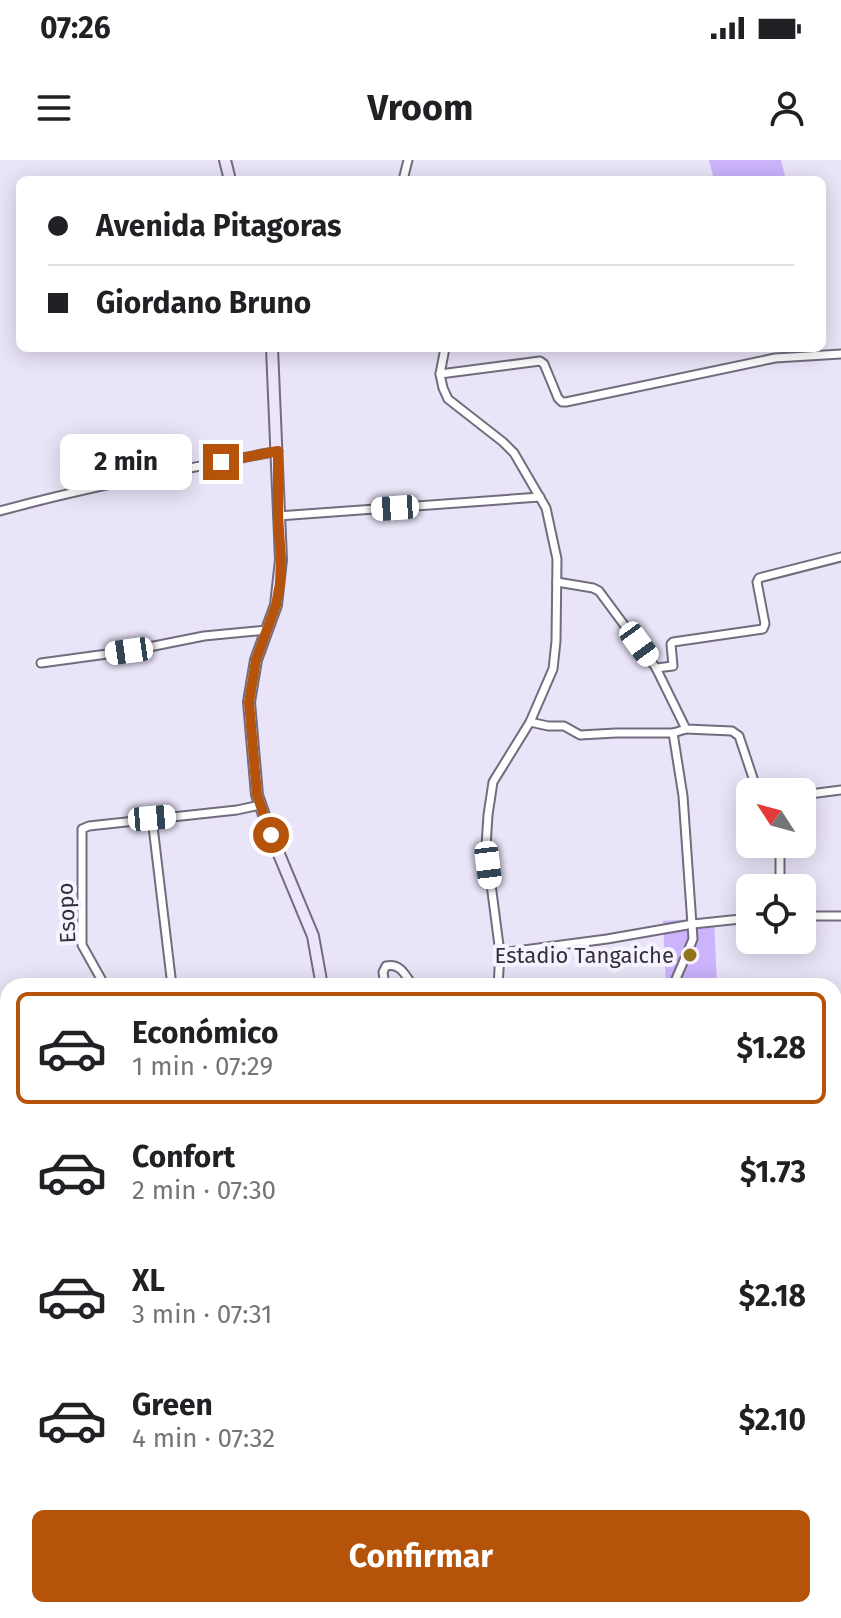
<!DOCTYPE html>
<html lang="es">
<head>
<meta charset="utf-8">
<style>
  body { margin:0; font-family:"Fira Sans",sans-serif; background:#f6f6f6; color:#202124; height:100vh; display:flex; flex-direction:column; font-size:30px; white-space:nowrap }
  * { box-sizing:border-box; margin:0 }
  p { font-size:26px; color:#757577 }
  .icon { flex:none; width:44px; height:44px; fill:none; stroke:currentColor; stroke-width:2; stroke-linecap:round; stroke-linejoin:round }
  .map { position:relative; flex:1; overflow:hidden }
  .sheet { position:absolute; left:0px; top:818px; width:842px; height:640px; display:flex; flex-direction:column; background:#fff; border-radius:24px 24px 0 0; box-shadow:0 4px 20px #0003 }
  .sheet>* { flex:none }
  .top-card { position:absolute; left:16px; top:16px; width:810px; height:176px; border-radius:12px; box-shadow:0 4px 20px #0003; display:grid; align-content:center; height:176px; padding:0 32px; background:#fff }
  .needle { width:52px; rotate:306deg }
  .tools { position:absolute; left:736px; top:618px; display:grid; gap:16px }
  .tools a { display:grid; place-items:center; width:80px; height:80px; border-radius:12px; background:#fff; box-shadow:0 4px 20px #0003; font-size:40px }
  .end { position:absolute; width:36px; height:36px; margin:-18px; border:10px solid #b45309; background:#fff; box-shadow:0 0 0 4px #fff }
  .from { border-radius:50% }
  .bubble { position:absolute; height:56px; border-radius:12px; background:#fff; box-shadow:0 4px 20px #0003; font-size:26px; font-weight:700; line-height:56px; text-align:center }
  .car { position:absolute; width:24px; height:48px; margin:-24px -12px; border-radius:10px; box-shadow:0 0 6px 2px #0007; background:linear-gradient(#fff 24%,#345 0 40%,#fff 0 76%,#345 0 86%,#fff 0) }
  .top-card b { display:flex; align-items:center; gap:28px; height:76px; font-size:30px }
  .top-card b+b { border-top:2px solid #e0e0e0 }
  .top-card i { width:20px; height:20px; background:#202124 }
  ul { padding:14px 0 0; list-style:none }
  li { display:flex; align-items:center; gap:24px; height:112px; margin:0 16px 12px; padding:0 16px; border:4px solid transparent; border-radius:12px }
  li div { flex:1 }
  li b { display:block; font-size:30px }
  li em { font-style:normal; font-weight:700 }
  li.current { border-color:#b45309 }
  li>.icon { width:72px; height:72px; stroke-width:1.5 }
  .cta { display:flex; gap:16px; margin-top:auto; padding:16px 32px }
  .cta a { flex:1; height:92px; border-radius:12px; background:#b45309; color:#fff; font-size:32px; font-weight:700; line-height:92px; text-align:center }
  .status { display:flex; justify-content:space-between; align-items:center; height:56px; padding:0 40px; background:#fff; direction:ltr }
  .status svg { height:22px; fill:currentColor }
  header { display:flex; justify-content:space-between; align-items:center; height:104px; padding:0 32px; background:#fff; font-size:36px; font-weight:700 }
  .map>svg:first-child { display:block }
  .grass { fill:#cbb4fb }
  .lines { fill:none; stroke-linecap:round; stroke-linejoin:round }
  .stream { stroke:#9b83cb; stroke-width:2 }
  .street-casing { stroke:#726c7e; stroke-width:11 }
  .secondary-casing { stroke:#726c7e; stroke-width:14 }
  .street { stroke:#fff; stroke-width:7 }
  .secondary { stroke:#ede4fe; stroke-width:10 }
  .route { stroke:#b45309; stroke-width:10 }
  .poi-dot { fill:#92741b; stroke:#f6f2ff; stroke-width:3 }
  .labels { text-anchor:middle; stroke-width:8; stroke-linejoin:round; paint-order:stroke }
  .street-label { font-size:22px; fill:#333038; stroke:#f6f2ff }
  .poi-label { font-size:22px; fill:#333038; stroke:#f6f2ff; text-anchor:end }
</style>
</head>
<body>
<div class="status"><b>07:26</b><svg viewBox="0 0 49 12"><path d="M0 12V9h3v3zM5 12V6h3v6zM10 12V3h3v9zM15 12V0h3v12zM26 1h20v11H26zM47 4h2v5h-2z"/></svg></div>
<header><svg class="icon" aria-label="menu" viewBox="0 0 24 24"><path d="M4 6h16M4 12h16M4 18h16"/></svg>Vroom<svg class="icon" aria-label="person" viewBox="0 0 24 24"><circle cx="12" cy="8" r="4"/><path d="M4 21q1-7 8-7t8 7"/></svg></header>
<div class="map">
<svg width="841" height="1458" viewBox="0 0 841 1458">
  <rect width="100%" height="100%" fill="#eae4f8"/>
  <!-- grass -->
  <g class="grass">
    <polygon points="709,0 781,0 786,20 714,20"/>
    <polygon points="714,758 717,826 666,826 663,761"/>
  </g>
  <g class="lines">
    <!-- stream -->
    <g class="stream">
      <polyline points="0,857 8,887"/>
      <polyline points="29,1458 31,1450"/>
    </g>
    <!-- street casing -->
    <g class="street-casing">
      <g id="street">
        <polyline points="403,20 408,0"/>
        <polyline points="440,214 445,188"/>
        <path d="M 0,351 C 91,326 185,309 278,291"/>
        <polyline points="278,356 540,337"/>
        <polyline points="557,422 593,428 599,431 656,508 686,569 732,571 739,576 755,624 759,630 763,632"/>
        <polyline points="41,503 129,491 204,476 267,470"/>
        <polyline points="656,508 673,506 671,484 673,482 763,469 765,464 757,422 759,418 841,397"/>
        <polyline points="530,562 548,566 564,566 580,575 616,573 673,573"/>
        <polyline points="802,635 841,630"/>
        <polyline points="152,658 172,826"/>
        <polyline points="780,684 780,728"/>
        <polyline points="802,756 841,756"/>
        <polyline points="500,793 607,779 693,764 750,758"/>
        <polyline points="105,826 82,785 82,669 89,666 237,650 260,645"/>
        <path d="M 385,826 L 383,812 L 386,806 C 401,803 405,815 413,826"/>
        <polyline points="498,826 500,793 486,686 488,655 493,622 530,562 553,509 556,481 557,399 546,348 514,293 503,282 448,239 443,228 440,214 540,201 544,204 558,238 562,242 566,242 775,198 841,194"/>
        <polyline points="673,826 693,779 683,636 673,573 686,569"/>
        <polyline points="834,877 841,876"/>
        <polyline points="834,978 841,978"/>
        <polyline points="834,1053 841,1053"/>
        <polyline points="834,1165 838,1153 841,1066"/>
        <polyline points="834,1294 841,1295"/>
        <polyline points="0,1369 8,1372"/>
        <polyline points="467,1450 472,1458"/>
        <polyline points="45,1458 48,1450"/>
        <polyline points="690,1458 695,1452 701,1451 806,1458"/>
      </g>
    </g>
    <!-- secondary casing -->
    <g class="secondary-casing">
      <g id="secondary">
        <polyline points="225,0 230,20"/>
        <polyline points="272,188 281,400 276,445 256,500 249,542 257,635 271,675 313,776 322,826"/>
        <polyline points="0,980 8,1006"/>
        <polyline points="213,1458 218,1450"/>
      </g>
    </g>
    <!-- street -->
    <use href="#street" class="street"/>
    <!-- secondary -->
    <use href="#secondary" class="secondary"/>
  </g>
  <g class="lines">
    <!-- route -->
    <polyline class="route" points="221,302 278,291 278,356 281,400 280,424 276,445 256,500 249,542 257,635 271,675"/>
  </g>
  <!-- markers -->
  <circle class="poi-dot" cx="690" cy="795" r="8"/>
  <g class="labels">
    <!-- street labels -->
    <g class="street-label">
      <text transform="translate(66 753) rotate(-93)" y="8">Esopo</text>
    </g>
    <!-- poi labels -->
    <g class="poi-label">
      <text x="674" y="803">Estadio Tangaiche</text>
    </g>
  </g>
</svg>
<div class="tools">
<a><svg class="needle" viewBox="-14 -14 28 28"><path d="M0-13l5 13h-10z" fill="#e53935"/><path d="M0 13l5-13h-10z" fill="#757577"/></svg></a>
<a><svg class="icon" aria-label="locate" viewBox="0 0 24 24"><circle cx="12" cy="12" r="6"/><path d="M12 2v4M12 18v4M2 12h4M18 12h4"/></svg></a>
</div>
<i class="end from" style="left:271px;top:675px"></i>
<i class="end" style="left:221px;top:302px"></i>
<div class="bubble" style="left:60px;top:274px;width:132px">2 min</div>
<i class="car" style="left:395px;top:348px;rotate:266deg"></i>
<i class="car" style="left:639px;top:484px;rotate:144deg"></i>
<i class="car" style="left:129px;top:491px;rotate:262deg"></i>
<i class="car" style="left:152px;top:658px;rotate:85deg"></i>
<i class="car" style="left:488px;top:705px;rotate:173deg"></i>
<div class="top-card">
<b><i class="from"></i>Avenida Pitagoras</b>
<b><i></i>Giordano Bruno</b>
</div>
<section class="sheet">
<ul>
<li class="current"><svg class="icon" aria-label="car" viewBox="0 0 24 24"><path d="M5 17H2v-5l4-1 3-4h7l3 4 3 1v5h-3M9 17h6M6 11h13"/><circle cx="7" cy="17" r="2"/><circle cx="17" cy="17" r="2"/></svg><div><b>Económico</b><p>1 min · 07:29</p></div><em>$1.28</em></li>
<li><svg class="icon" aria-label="car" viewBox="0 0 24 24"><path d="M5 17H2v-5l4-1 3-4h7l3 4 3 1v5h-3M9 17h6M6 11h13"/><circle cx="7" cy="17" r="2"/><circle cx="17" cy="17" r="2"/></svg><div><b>Confort</b><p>2 min · 07:30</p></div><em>$1.73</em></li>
<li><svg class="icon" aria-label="car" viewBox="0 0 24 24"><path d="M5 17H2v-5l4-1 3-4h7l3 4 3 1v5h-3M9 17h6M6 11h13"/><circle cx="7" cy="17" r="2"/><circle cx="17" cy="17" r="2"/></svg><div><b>XL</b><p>3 min · 07:31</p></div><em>$2.18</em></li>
<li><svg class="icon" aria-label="car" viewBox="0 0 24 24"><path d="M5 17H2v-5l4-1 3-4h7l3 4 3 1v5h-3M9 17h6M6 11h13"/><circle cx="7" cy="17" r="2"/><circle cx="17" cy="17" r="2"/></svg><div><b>Green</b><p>4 min · 07:32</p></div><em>$2.10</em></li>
</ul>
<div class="cta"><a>Confirmar</a></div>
</section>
</div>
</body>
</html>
